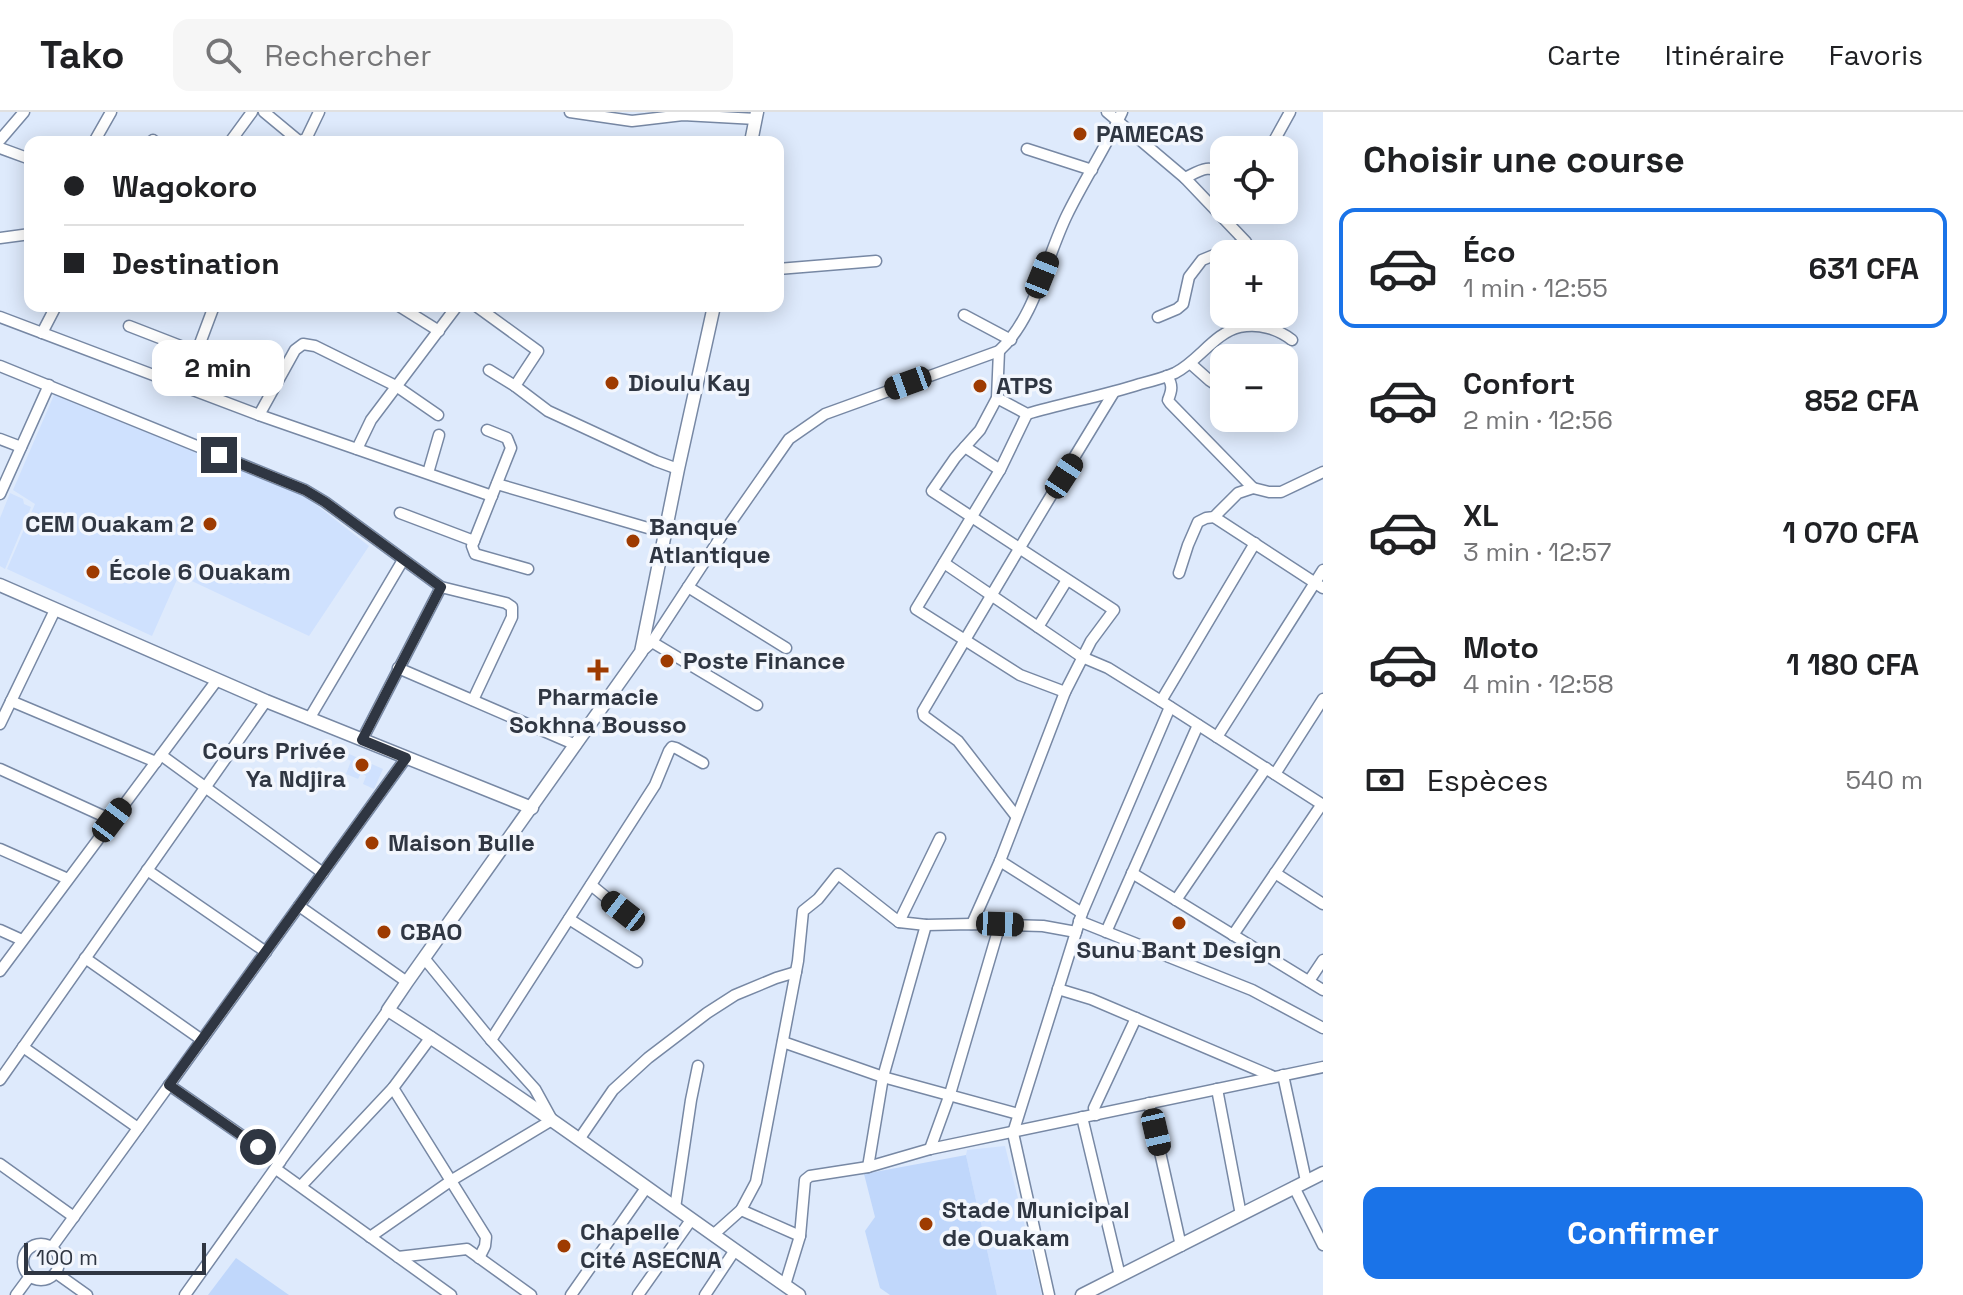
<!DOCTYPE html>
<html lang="fr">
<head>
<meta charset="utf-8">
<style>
  body { margin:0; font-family:"Space Grotesk",sans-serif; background:#f6f6f6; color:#202124; height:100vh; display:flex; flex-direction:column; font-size:30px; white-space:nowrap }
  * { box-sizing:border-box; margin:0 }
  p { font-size:26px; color:#757577 }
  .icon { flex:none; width:44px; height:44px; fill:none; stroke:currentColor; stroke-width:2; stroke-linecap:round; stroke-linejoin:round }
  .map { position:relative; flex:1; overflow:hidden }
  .panel { display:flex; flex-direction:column; background:#fff; width:640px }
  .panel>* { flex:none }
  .hud { position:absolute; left:24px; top:24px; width:760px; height:176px; border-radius:16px; box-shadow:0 4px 20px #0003; display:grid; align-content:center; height:176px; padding:0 40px; background:#fff }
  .fabs { position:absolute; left:1210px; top:24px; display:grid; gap:16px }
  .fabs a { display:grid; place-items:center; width:88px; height:88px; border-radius:16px; background:#fff; box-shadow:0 4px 20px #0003; font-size:40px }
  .scale { position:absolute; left:24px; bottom:20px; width:182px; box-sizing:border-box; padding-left:8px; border:4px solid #2f3642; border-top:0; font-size:22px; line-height:28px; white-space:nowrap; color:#2f3642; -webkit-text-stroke:6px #f2f6fd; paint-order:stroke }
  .end { position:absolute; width:36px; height:36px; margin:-18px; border:10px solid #2f3642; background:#fff; box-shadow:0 0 0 4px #fff }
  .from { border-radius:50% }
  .bubble { position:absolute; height:56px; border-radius:16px; background:#fff; box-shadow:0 4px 20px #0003; font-size:26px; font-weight:600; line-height:56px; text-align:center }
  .car { position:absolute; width:24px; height:48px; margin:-24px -12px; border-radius:10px; box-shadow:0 0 6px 2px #0007; background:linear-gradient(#222 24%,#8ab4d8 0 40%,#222 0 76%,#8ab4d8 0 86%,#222 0) }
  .hud b { display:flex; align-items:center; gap:28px; height:76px; font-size:30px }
  .hud b+b { border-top:2px solid #e0e0e0 }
  .hud i { width:20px; height:20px; background:#202124 }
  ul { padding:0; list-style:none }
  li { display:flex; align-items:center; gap:24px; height:120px; margin:0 16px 12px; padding:0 24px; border:4px solid transparent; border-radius:16px }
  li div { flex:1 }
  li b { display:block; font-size:30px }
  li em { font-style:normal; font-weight:600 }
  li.selected { border-color:#1a73e8 }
  li>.icon { width:72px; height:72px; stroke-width:1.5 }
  h2 { padding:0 40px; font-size:36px; line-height:96px }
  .pay { display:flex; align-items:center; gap:20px; height:88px; padding:0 40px; font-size:30px }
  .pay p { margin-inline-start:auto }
  .cta { display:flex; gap:16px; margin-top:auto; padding:16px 40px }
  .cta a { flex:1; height:92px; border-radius:16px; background:#1a73e8; color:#fff; font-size:32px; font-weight:600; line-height:92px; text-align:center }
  header { display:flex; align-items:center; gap:48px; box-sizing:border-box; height:112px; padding:0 40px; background:#fff; border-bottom:2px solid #e0e0e0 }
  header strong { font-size:38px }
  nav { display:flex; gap:44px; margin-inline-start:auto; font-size:28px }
  .search { width:560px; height:72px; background:#f6f6f6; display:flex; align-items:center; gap:20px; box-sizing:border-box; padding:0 28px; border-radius:16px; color:#757577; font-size:30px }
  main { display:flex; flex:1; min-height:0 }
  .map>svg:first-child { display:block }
  .built { fill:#cfe1fe }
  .green { fill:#c0d7fb }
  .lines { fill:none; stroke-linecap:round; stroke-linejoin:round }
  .minor-casing { stroke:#7788a4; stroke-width:13 }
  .tertiary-casing { stroke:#7788a4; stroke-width:15 }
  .minor { stroke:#fff; stroke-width:10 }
  .tertiary { stroke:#fff; stroke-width:12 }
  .route { stroke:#2f3642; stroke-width:10 }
  .poi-dot { fill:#9e3b01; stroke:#f2f6fd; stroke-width:3 }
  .labels { text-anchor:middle; stroke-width:7; stroke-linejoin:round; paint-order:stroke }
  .poi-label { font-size:24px; font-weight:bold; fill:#2f3642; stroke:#f2f6fd; text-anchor:start }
</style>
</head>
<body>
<header>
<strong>Tako</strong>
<div class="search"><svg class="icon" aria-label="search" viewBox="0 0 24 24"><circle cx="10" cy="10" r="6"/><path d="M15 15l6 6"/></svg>Rechercher</div>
<nav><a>Carte</a><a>Itinéraire</a><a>Favoris</a></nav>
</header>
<main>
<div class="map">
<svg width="1323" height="1183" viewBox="0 0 1323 1183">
  <rect width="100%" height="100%" fill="#deeafc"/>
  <!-- built -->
  <g class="built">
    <polygon points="54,283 305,384 369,434 309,524 179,463 152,524 7,457 35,392 13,378"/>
    <polygon points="10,381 23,387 24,392 31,395 5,457 0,454 0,406"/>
    <polygon points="338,637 383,657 374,677 363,672 366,664 361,661 358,667 346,662 351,649 336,642"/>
    <polygon points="1005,1034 1042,1183 997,1183 966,1043 967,1038"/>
  </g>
  <!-- green -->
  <g class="green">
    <polygon points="966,1043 997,1183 890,1183 880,1176 865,1119 875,1105 864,1062"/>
    <polygon points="236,1146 289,1183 208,1183"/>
  </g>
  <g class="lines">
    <!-- minor casing -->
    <g class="minor-casing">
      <g id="minor">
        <polyline points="264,0 299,29 306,27 319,0"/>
        <polyline points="570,0 632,9 683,3 756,7"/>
        <polyline points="1107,0 1185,66 1246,130 1202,148 1189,165 1183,192 1177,197 1158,205"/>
        <polyline points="0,28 24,0"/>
        <polyline points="153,28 155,30"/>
        <polyline points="94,30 111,0"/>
        <polyline points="230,30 252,0"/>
        <polyline points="0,36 30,47"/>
        <polyline points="1027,37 1092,58"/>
        <polyline points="1269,38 1290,0"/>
        <path d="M 1185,66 C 1201,58 1208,52 1224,62"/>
        <polyline points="0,126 30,122"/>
        <polyline points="778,157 876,149"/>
        <polyline points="399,194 439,219"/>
        <polyline points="476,194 538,239 515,274 548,299 656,349 678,357"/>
        <polyline points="964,203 1011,228"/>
        <polyline points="0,205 259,303 492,384"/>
        <polyline points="129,214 196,240"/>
        <polyline points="42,221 56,194"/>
        <polyline points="1191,252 1209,268 1224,278"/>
        <polyline points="0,254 305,378 325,390 441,475 506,491 512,495 512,505 473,588"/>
        <polyline points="489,258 515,274"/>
        <path d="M 1167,264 C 1173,273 1172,278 1168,288 L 1170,291 L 1253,376"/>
        <polyline points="184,274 214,194"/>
        <path d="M 997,286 L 1027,302 C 1064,291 1103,284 1140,272 C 1152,269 1164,266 1175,261 C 1199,249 1214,221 1240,215 C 1259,211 1278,217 1292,228"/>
        <polyline points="1027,302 1000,358 916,497 1020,563 1065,580"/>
        <polyline points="259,303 295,238 303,232 315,234 396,274 438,303"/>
        <polyline points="487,318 507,326 511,336 474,429 472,434 475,442 528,457"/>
        <polyline points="0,327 21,335"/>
        <polyline points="965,335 1000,358"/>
        <polyline points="357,337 371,308 457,194"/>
        <polyline points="428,361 439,323"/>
        <polyline points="497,372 665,421"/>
        <polyline points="0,382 49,273"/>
        <polyline points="400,401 474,429"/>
        <polyline points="1214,405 1323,476"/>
        <polyline points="944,451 1082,545 1108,556 1161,589 1323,693"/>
        <polyline points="1179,461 1188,433 1198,410 1206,406 1214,405 1238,381 1253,376 1269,380 1281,380 1323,360"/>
        <polyline points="688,475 786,536"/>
        <polyline points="1038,515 1067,468"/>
        <polyline points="652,530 757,593"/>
        <path d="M 641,540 L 652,530 L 724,420 L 789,327 L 825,302 L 999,239 C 1035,206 1046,146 1067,103 C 1084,68 1106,35 1122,0"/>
        <polyline points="398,556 576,633"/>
        <polyline points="11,589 156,650"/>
        <polyline points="1161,589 1255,431"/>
        <polyline points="309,607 403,448"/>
        <polyline points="0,612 55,498"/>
        <polyline points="1217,625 1323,458"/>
        <polyline points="362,628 441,475"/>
        <polyline points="161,643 323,761"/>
        <polyline points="0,657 112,708"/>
        <polyline points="1275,662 1323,587"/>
        <path d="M 1016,704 L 958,629 L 924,604 L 923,599 C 986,492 1049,386 1114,280"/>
        <polyline points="0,737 68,767"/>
        <polyline points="1000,749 1082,801"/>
        <polyline points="147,758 266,840"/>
        <polyline points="1132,761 1323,878"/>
        <polyline points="1275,761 1323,792"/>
        <polyline points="591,773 623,799"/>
        <polyline points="1176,788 1266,656"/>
        <polyline points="299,794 407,870"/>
        <polyline points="569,807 637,850"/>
        <polyline points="1079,809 1252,878 1323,916"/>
        <polyline points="899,810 940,726"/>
        <polyline points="972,812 1000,749 1065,580 1091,529 1114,498 932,379 955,346 980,318 997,286 999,239"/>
        <polyline points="0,818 22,828"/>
        <polyline points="1106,820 1198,613"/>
        <polyline points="1233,823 1322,692"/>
        <polyline points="85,846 202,928"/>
        <polyline points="0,859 217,568"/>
        <polyline points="1309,869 1323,848"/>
        <polyline points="1058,877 1091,887 1272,964"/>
        <polyline points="491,928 655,673 669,639 672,635 676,636 703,651"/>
        <polyline points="783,930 883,965 1018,1002"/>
        <polyline points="23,935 138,1016"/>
        <polyline points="1283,963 1306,1069"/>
        <polyline points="0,968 266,589"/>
        <polyline points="169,973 280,1050"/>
        <polyline points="393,976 486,1125 485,1134 479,1146"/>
        <polyline points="1217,977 1241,1103"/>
        <polyline points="1149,991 1181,1134"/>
        <polyline points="1096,1003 1094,996 1136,906"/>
        <polyline points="1082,1005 1120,1164"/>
        <polyline points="580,1026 613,978 648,946 707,901 735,883 776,866 796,860"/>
        <polyline points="930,1037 950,982 1000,812"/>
        <polyline points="0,1052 74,1105"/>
        <polyline points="868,1055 883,965 926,813"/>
        <polyline points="276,1057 451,1183"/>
        <polyline points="301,1074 393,976 431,925"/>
        <polyline points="1294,1075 1323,1133"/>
        <polyline points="675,1096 691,988 698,954"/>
        <polyline points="741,1098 800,1124"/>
        <polyline points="713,1123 741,1098 756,1070 798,849 803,799 818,787 838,762 899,810 926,813 972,812 1043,814 1076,820"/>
        <polyline points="370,1125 452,1068 552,1008 535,977 491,928 424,846"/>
        <circle cx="41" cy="1150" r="18"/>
        <polyline points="52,1135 406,646"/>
        <polyline points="398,1145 467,1137 531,1183"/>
        <polyline points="56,1161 87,1183"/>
        <polyline points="785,1173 800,1124 805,1068 810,1064 868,1055 930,1037 1323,955"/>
        <polyline points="16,1183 30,1164"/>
        <polyline points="185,1183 388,898"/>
        <polyline points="571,1183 646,1076"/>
        <polyline points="638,1183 691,1108"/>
        <polyline points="705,1183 735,1138"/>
        <polyline points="1049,1183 1013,1021 1082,801 1170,595"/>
      </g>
    </g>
    <!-- tertiary casing -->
    <g class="tertiary-casing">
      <g id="tertiary">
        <polyline points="751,30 757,0"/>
        <path d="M 714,194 L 678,357 L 641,540 L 407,870 L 388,898 C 529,988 662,1088 799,1183"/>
        <polyline points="0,473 266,589 532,696"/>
        <polyline points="1082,1183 1323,1061"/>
      </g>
    </g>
    <!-- minor -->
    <use href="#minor" class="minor"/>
    <!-- tertiary -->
    <use href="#tertiary" class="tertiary"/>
  </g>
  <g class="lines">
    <!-- route -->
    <polyline class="route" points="219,343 305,378 325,390 441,475 362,628 406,646 169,973 258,1035"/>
  </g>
  <!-- markers -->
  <g class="poi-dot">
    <circle cx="1080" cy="22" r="8"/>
    <circle cx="612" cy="271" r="8"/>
    <circle cx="980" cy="274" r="8"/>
    <circle cx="210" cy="412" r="8"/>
    <circle cx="633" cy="429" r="8"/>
    <circle cx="93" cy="460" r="8"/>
    <circle cx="667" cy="549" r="8"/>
    <path d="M594 546h8v8h8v8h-8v8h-8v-8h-8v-8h8z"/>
    <circle cx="362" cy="653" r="8"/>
    <circle cx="372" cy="731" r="8"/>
    <circle cx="1179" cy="811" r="8"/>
    <circle cx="384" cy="820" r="8"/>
    <circle cx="926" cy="1112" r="8"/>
    <circle cx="564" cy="1134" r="8"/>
  </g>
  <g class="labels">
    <!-- poi labels -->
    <g class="poi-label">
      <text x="1096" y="30">PAMECAS</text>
      <text x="628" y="279">Dioulu Kay</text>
      <text x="996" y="282">ATPS</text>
      <text x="194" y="420" text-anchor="end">CEM Ouakam 2</text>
      <text x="649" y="423">Banque<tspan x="649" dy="28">Atlantique</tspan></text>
      <text x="109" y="468">École 6 Ouakam</text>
      <text x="683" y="557">Poste Finance</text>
      <text x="598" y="593" text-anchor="middle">Pharmacie<tspan x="598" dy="28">Sokhna Bousso</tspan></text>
      <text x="346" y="647" text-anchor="end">Cours Privée<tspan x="346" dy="28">Ya Ndjira</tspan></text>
      <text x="388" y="739">Maison Bulle</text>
      <text x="400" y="828">CBAO</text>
      <text x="1179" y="846" text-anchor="middle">Sunu Bant Design</text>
      <text x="942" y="1106">Stade Municipal<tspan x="942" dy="28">de Ouakam</tspan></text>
      <text x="580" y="1128">Chapelle<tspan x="580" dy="28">Cité ASECNA</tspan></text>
    </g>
  </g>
</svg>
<div class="fabs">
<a><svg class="icon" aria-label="locate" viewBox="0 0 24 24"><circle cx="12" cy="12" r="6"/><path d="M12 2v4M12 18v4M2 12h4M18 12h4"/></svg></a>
<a>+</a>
<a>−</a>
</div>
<div class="scale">100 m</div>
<i class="end from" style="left:258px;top:1035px"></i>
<i class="end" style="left:219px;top:343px"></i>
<div class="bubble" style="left:152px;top:228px;width:132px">2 min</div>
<i class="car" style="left:1042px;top:163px;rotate:22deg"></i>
<i class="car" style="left:908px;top:271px;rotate:250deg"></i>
<i class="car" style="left:1064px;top:364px;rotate:33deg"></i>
<i class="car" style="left:112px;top:708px;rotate:37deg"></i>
<i class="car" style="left:623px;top:799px;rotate:308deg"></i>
<i class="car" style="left:1000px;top:812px;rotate:92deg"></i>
<i class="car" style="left:1156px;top:1020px;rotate:167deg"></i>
<div class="hud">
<b><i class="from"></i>Wagokoro</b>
<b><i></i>Destination</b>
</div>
</div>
<section class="panel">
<h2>Choisir une course</h2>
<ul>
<li class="selected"><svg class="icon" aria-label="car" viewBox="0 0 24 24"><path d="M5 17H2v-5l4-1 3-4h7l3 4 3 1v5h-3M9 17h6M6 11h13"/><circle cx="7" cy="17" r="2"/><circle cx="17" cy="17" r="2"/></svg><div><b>Éco</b><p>1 min · 12:55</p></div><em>631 CFA</em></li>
<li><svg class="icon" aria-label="car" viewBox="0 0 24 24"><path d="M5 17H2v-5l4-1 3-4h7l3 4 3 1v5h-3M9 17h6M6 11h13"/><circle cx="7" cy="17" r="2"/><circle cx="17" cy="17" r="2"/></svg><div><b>Confort</b><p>2 min · 12:56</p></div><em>852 CFA</em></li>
<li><svg class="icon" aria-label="car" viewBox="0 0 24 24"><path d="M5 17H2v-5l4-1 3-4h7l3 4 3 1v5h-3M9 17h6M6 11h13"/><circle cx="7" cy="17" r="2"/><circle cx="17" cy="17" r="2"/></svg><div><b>XL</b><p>3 min · 12:57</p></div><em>1 070 CFA</em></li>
<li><svg class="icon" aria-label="car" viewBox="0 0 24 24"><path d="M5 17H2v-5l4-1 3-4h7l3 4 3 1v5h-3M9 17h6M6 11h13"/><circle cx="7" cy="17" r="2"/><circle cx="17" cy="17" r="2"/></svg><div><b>Moto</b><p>4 min · 12:58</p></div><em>1 180 CFA</em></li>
</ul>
<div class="pay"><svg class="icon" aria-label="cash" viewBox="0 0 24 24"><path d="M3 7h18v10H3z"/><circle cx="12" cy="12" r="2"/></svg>Espèces<p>540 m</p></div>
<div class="cta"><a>Confirmer</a></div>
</section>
</main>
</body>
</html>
